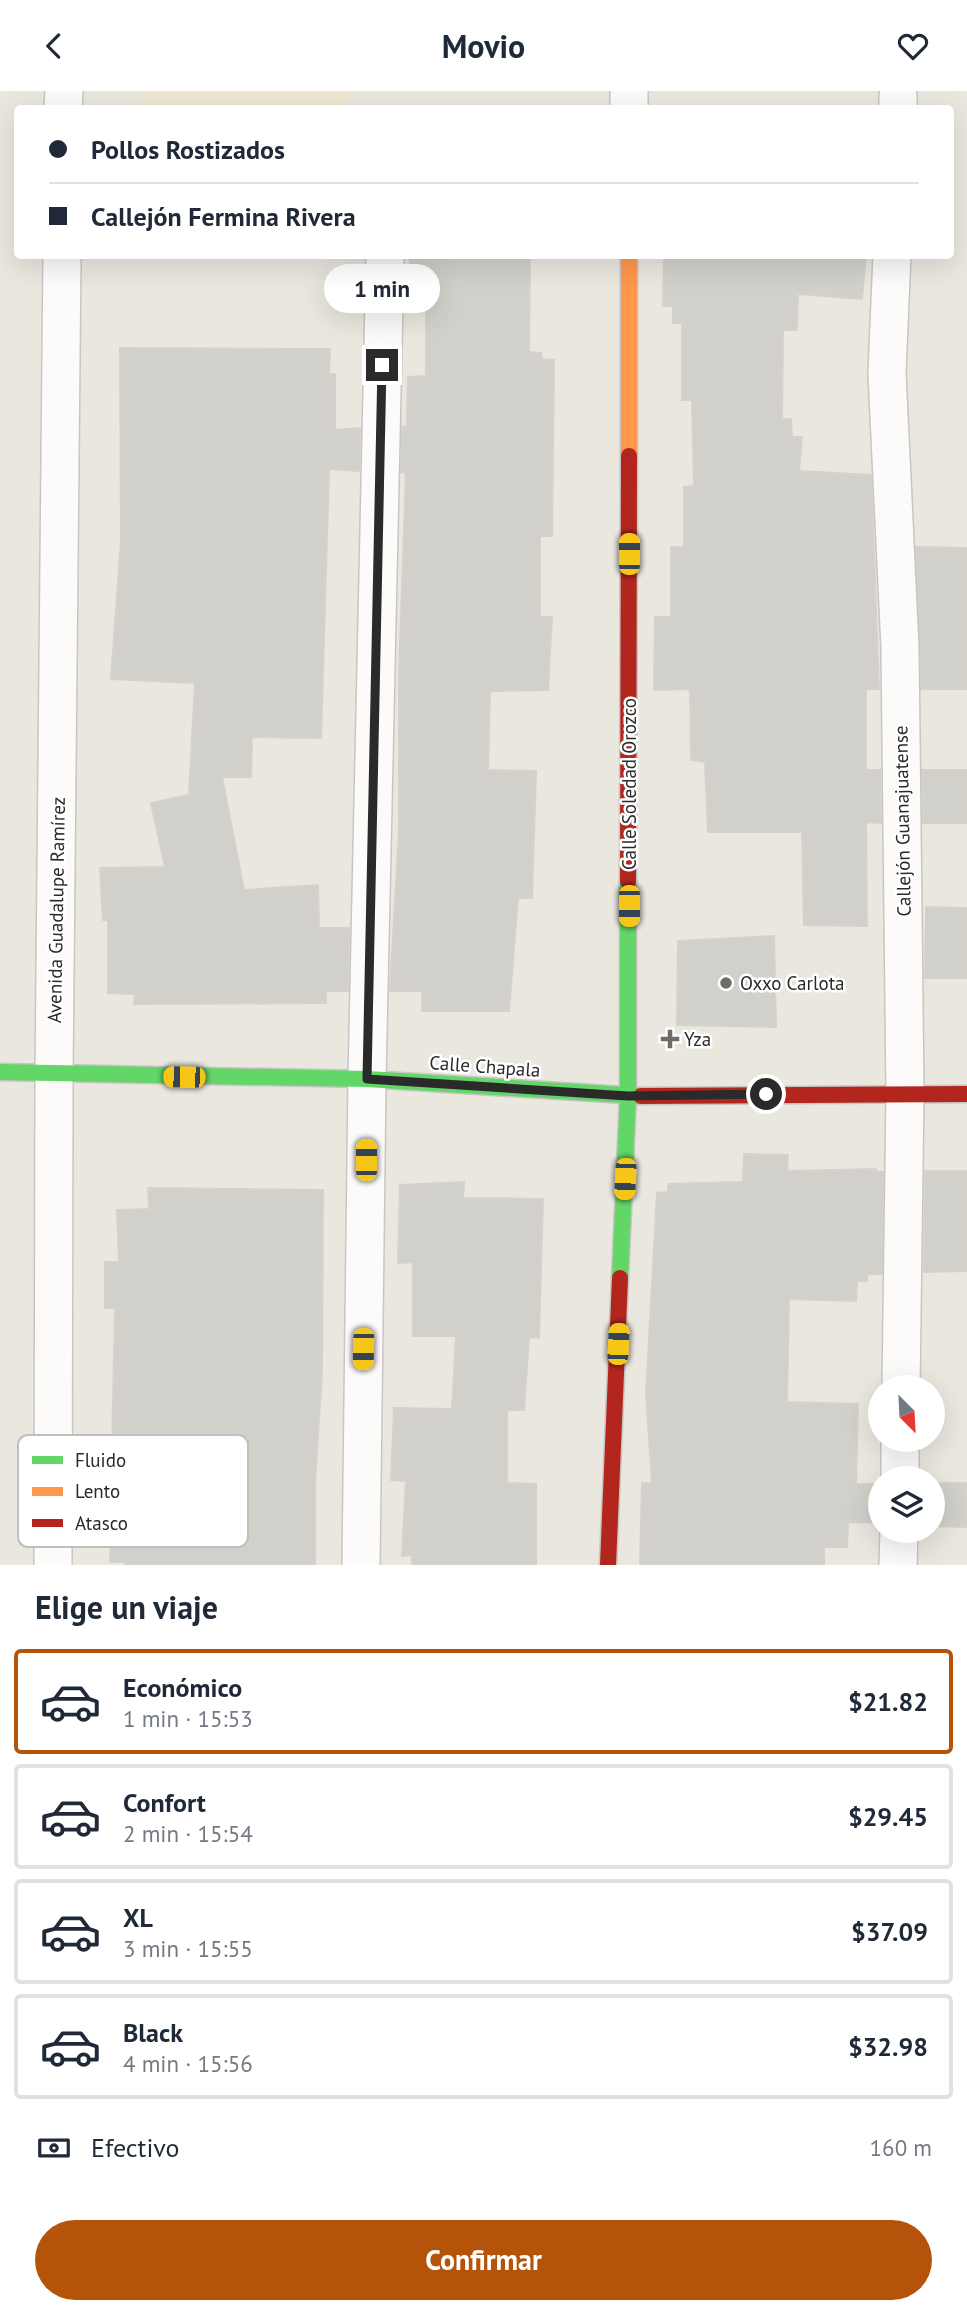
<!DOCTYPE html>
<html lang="es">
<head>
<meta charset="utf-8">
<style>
  body { margin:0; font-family:"PT Sans",sans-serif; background:#f2f2f3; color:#1f2937; height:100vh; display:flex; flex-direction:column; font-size:26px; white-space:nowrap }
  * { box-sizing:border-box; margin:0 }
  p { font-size:23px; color:#747a83 }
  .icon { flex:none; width:38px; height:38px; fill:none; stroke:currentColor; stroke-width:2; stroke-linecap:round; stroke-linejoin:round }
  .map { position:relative; height:1474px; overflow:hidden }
  .drawer { display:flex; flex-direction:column; background:#fff; flex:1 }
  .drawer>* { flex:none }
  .top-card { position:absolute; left:14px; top:14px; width:940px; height:154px; border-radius:7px; box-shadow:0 7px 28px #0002; display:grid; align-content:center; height:154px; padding:0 35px; background:#fff }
  .needle { width:46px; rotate:156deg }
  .controls { position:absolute; left:868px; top:1284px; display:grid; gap:14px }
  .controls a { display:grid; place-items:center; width:77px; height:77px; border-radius:50%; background:#fff; box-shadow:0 7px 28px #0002; font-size:35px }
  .end { position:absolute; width:32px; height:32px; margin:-16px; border:9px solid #2a2a2a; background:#fff; box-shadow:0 0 0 4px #fff }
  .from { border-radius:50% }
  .bubble { position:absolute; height:49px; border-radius:24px; background:#fff; box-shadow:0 7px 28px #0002; font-size:23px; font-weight:600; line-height:49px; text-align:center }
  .car { position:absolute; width:21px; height:42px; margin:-21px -10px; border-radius:9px; box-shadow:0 0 5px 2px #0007; background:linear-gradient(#f5c518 24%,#345 0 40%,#f5c518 0 76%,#345 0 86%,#f5c518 0) }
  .top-card b { display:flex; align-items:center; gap:24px; height:66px; font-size:26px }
  .top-card b+b { border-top:2px solid #e0e1e3 }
  .top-card i { width:18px; height:18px; background:#1f2937 }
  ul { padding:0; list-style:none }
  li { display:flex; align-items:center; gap:21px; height:105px; margin:0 14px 10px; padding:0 21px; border:4px solid #e0e1e3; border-radius:7px }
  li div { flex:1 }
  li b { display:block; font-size:26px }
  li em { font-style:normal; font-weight:600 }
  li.active { border-color:#b45309 }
  li>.icon { width:63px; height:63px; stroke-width:1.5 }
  h2 { padding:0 35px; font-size:32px; line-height:84px }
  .pay { display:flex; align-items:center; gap:18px; height:77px; padding:0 35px; font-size:26px }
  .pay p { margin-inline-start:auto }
  .primary-button { display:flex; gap:14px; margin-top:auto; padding:14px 35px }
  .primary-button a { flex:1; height:80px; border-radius:42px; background:#b45309; color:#fff; font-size:28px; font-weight:600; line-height:80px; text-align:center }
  header { display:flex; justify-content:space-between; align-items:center; height:91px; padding:0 35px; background:#fff; font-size:32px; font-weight:600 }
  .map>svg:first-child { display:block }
  .education { fill:#eee8d2 }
  .building { fill:#d2d0ca; stroke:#d4d2cb; stroke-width:2 }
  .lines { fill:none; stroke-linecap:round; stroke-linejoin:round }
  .street-casing { stroke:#c7c5c5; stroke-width:40 }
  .fast-casing { stroke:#c7c5c5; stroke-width:19 }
  .slow-casing { stroke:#c7c5c5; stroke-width:19 }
  .jam-casing { stroke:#c7c5c5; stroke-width:19 }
  .street { stroke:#fcfbfa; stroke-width:37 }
  .fast { stroke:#63d668; stroke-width:16 }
  .slow { stroke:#ff974d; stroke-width:16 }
  .jam { stroke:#b3261e; stroke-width:16 }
  .route { stroke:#2a2a2a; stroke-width:9 }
  .poi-dot { fill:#6d6c69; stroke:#fff; stroke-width:2.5 }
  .labels { text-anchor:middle; stroke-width:5; stroke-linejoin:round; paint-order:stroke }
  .street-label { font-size:19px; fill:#2a2a2a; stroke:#fff }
  .poi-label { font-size:19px; fill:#2a2a2a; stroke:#fff; text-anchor:start }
  .key { fill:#fff; stroke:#bfbfbf; stroke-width:2 }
  .key-label { font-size:19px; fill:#2a2a2a }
</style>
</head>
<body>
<header><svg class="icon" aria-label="back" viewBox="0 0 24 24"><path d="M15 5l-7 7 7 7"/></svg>Movio<svg class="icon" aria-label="heart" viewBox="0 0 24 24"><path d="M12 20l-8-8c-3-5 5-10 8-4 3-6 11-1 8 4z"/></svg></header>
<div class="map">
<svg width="967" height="1474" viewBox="0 0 967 1474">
  <rect width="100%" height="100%" fill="#eae7df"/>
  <!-- education -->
  <polygon class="education" points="141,0 355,0 337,18 141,17"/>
  <!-- building -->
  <g class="building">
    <polygon points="410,164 530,164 529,261 541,262 542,268 554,269 552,445 540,445 540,526 552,526 548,599 490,600 488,679 536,680 532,807 518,807 509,920 422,920 422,900 390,900 399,739 399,581 406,382 401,381 402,336 407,335 408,286 426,285 426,204 409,204"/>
    <polygon points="673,164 866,164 862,208 798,203 797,239 783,239 782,328 791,328 792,346 802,346 799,380 871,384 879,598 866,598 866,679 880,679 881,732 866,731 867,835 804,834 802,741 708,741 705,671 691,669 690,598 654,599 655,526 671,526 671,456 684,456 684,396 694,395 692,309 682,309 682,232 673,232 673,215 663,215 664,169 673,169"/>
    <polygon points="120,257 330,258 329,283 335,283 335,339 360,337 359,380 329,378 321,647 252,646 251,686 222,686 244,799 318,794 319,837 349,837 348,900 326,900 326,912 134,913 135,903 108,902 108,829 103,829 100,777 165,776 151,712 189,704 195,592 111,588 121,450"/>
    <polygon points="916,456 967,457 967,598 921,598"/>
    <polygon points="922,679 967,679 967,732 923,732"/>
    <polygon points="926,816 967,817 967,887 925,887"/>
    <polygon points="774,845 776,936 677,934 678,850"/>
    <polygon points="744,1063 788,1064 787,1080 876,1078 876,1081 883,1081 882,1183 867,1183 867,1190 857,1190 856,1210 789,1208 787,1311 858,1313 856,1393 880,1393 880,1432 848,1431 847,1456 824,1456 824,1474 640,1474 642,1392 652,1392 646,1303 657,1102 668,1101 668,1093 743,1091"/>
    <polygon points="925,1080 967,1080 967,1180 924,1181"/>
    <polygon points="464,1091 463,1107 543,1108 539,1247 529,1246 524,1319 507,1319 507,1392 536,1393 536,1474 412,1474 412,1464 402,1465 406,1390 391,1389 394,1317 452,1318 456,1245 413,1245 413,1171 398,1172 400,1094"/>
    <polygon points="148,1097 323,1099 322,1282 315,1391 315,1474 125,1474 125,1471 110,1471 116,1359 112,1359 115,1217 105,1217 105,1171 119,1171 117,1119 149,1118"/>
    <polygon points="933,1392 967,1392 967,1436 933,1435"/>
  </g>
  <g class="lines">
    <!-- street casing -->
    <g class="street-casing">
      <g id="street">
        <polyline points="63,18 64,0"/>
        <polyline points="629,18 629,0"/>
        <polyline points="898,18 898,5"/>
        <polyline points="892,164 887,282 900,557 905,1002 901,1297"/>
        <polyline points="900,1388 900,1349"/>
        <polyline points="53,1474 54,984 62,164"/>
        <polyline points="361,1474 367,988 385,164"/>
        <polyline points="898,1474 899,1440"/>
      </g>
    </g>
    <!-- fast casing -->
    <g class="fast-casing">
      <g id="fast">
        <polyline points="0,981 367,988 641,1005"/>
        <polyline points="620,1187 628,1005 628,790"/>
      </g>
    </g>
    <!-- slow casing -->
    <g class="slow-casing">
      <polyline id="slow" points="629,365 629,164"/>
    </g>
    <!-- jam casing -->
    <g class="jam-casing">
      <g id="jam">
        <polyline points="628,790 629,365"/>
        <polyline points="641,1005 967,1003"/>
        <polyline points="608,1474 620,1187"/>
      </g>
    </g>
    <!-- street -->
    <use href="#street" class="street"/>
    <!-- fast -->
    <use href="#fast" class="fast"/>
    <!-- slow -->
    <use href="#slow" class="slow"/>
    <!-- jam -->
    <use href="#jam" class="jam"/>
  </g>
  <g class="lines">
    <!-- route -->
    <polyline class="route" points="382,274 367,988 628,1005 766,1003"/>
  </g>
  <!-- markers -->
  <g class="poi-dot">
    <circle cx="726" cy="892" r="7"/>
    <path d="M666.5 937.5h7v7h7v7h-7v7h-7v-7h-7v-7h7z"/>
  </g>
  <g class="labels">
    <!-- street labels -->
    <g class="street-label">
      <text transform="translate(629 693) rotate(-90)" y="7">Calle Soledad Orozco</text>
      <text transform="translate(902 730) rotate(-91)" y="7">Callejón Guanajuatense</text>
      <text transform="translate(56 819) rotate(-89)" y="7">Avenida Guadalupe Ramírez</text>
      <text transform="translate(485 975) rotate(4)" y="7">Calle Chapala</text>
    </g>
    <!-- poi labels -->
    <g class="poi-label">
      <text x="740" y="899">Oxxo Carlota</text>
      <text x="684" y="955">Yza</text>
    </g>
  </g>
  <!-- legend -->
  <rect x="18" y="1344" width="230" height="112" rx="10" class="key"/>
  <rect x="32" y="1365" width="31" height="8" fill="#63d668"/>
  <rect x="32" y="1396" width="31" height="9" fill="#ff974d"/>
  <rect x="32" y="1428" width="31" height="8" fill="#b3261e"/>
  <g class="key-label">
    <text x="75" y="1376">Fluido</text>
    <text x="75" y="1407">Lento</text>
    <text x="75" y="1439">Atasco</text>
  </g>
</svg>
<div class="controls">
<a><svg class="needle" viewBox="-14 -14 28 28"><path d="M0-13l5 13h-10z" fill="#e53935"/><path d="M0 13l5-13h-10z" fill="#747a83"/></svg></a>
<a><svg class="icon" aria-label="layers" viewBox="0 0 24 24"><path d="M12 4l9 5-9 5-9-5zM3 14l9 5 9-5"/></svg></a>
</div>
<i class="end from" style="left:766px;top:1003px"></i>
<i class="end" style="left:382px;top:274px"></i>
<div class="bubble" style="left:324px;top:173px;width:116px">1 min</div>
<i class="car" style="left:629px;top:463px;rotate:0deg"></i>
<i class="car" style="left:629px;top:815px;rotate:180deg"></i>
<i class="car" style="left:184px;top:986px;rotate:271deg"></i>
<i class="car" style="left:366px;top:1069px;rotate:0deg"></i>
<i class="car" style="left:625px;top:1088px;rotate:183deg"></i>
<i class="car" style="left:618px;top:1253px;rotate:3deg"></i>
<i class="car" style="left:363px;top:1258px;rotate:181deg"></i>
<div class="top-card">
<b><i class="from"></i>Pollos Rostizados</b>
<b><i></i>Callejón Fermina Rivera</b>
</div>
</div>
<section class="drawer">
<h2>Elige un viaje</h2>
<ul>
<li class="active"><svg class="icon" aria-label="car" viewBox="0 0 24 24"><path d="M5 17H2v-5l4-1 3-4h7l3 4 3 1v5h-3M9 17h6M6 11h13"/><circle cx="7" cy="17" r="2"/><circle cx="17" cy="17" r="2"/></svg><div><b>Económico</b><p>1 min · 15:53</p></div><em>$21.82</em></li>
<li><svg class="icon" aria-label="car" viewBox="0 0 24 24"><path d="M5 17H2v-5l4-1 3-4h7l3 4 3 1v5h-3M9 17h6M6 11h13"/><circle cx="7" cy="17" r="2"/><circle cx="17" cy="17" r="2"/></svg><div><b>Confort</b><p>2 min · 15:54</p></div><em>$29.45</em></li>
<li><svg class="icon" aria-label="car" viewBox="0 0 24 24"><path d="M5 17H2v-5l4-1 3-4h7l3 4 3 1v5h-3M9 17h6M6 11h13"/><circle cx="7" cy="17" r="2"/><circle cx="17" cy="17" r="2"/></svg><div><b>XL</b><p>3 min · 15:55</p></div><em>$37.09</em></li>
<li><svg class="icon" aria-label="car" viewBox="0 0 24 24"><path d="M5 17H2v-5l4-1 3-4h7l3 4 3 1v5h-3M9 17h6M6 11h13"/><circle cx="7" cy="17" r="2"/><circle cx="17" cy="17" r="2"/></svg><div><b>Black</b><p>4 min · 15:56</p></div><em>$32.98</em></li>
</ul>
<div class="pay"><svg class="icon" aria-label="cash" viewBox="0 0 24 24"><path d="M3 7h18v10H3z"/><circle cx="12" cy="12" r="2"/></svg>Efectivo<p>160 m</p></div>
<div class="primary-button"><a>Confirmar</a></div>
</section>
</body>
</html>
